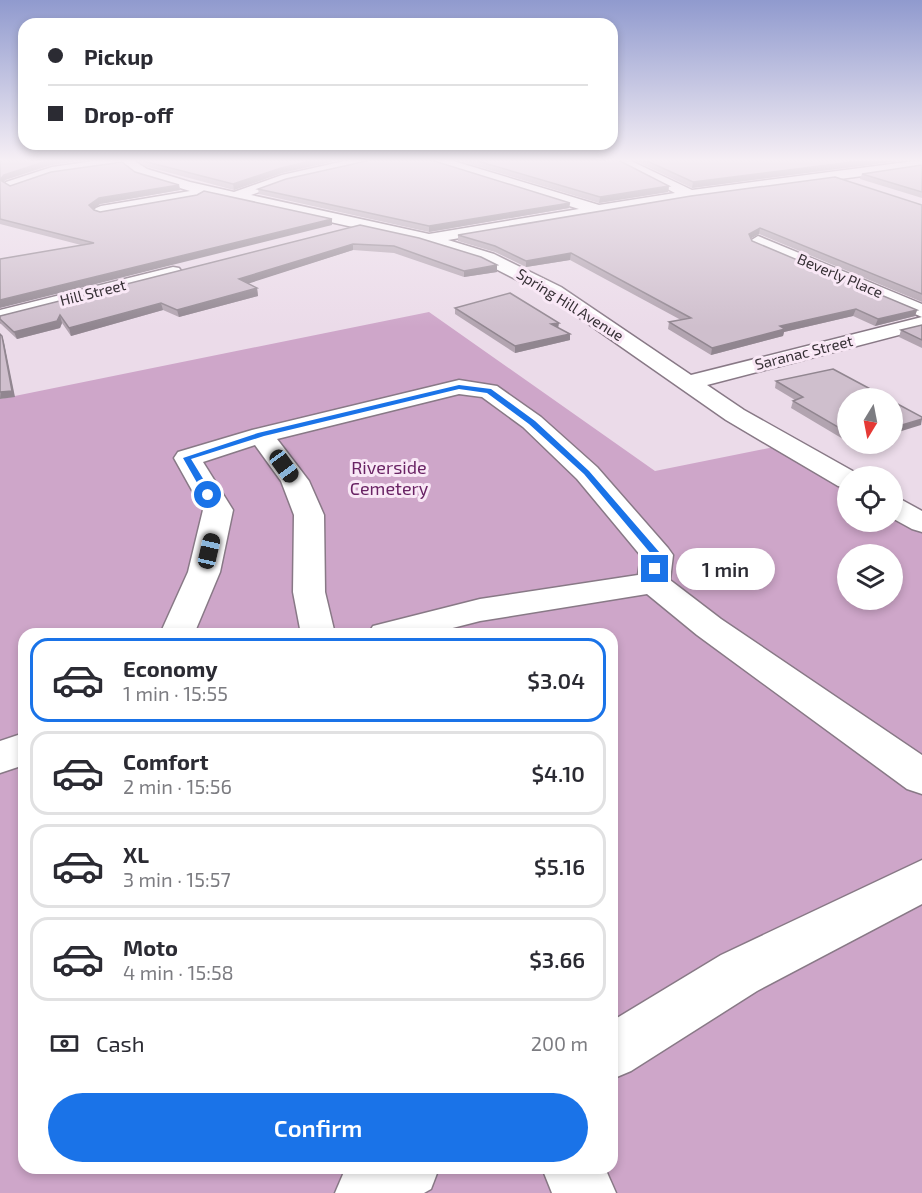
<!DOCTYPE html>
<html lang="en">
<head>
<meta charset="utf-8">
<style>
  body { margin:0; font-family:"Exo 2",sans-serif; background:#f2f2f3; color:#2b2b33; height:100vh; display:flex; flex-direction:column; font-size:22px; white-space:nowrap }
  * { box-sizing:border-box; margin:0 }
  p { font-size:20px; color:#7c7c81 }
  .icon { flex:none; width:33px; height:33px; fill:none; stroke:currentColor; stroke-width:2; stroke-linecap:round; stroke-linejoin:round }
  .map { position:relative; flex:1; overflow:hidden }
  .sheet { position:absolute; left:18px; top:628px; width:600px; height:546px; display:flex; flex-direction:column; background:#fff; border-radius:18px; box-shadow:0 3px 9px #0003 }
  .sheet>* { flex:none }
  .guide { position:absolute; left:18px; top:18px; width:600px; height:132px; border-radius:18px; box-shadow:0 3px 9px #0003; display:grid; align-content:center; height:132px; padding:0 30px; background:#fff }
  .needle { width:39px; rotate:190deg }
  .tools { position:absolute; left:837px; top:388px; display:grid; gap:12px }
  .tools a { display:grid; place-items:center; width:66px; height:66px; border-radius:50%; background:#fff; box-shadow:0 3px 9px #0003; font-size:30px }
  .end { position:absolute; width:27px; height:27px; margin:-14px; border:8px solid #1a73e8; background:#fff; box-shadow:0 0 0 3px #fff }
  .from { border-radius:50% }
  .bubble { position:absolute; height:42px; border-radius:21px; background:#fff; box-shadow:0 3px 9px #0003; font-size:20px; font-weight:600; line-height:42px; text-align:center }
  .car { position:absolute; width:18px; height:36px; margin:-18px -9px; border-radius:8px; box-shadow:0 0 4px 2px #0007; background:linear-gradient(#222 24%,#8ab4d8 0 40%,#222 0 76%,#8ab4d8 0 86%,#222 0) }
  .guide b { display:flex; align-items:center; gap:21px; height:57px; font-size:22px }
  .guide b+b { border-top:2px solid #e1e1e2 }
  .guide i { width:15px; height:15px; background:#2b2b33 }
  ul { padding:10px 0 0; list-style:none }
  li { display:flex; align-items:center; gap:18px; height:84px; margin:0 12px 9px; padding:0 18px; border:3px solid #e1e1e2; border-radius:18px }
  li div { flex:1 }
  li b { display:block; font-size:22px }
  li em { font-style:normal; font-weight:600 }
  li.on { border-color:#1a73e8 }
  li>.icon { width:54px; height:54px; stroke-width:1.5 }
  .pay { display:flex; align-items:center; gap:15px; height:66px; padding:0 30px; font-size:22px }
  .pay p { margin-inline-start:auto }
  .cta { display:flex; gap:12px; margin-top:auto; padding:12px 30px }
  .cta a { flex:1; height:69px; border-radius:36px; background:#1a73e8; color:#fff; font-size:24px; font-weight:600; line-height:69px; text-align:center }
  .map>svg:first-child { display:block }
  .green { fill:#cea6c9; fill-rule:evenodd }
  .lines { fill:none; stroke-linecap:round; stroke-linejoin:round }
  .minor-casing { stroke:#887986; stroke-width:3 }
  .minor { fill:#fff; fill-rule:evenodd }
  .wall { fill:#b2a4b0 }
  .shaded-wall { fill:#918690 }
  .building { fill:#cfbfcd; stroke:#918690; stroke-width:1.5 }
  .route { fill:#1a73e8 }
  .labels { text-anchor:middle; stroke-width:6; stroke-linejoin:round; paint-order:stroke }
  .far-street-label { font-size:15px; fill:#363035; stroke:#f9e8f6 }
  .park-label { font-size:18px; fill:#692364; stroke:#f9e8f6 }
</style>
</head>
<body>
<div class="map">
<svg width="922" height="1193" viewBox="0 0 922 1193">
  <rect width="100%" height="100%" fill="#ebdbe9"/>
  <!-- green -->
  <path class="green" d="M 429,312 L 655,471 L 774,447 L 847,489 L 848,522 L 892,522 L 893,515 L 922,532 L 922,1193 L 0,1193 L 0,399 ZM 848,555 L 892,555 L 892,600 L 848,600 ZM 24,634 L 612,634 L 612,1168 L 24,1168 Z"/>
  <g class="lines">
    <!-- minor casing -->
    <g class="minor-casing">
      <g id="minor">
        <polygon points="101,160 133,160 147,169 190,182 234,192 282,175 349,160 372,160 371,163 286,182 251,195 429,234 579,209 432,163 431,160 450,160 599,205 675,193 613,160 629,160 692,190 922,160 922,168 690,199 448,240 494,254 561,287 691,375 922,317 752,245 750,241 758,236 922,304 922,329 707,385 744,410 858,474 860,477 848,477 848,488 838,486 726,420 547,295 482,262 420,242 205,194 198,198 101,216 96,214 93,211 96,208 101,206 190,191 137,175 124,165 52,175 11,189 4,185 6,182 52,167"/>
        <polygon points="173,267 179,268 182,272 179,276 0,322 0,310"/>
        <polygon points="459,380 497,386 541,417 597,467 668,548 673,555 670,580 721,619 922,755 922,794 907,789 697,635 647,594 480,621 429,634 368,634 373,626 480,599 638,575 641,556 577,479 523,427 482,397 459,394 277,439 309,481 324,515 325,592 335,634 301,634 293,592 294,515 281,481 255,445 203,462 233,510 220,572 194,634 160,634 188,572 203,510 174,458 178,452 252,430"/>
        <polygon points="892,497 902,500 922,511 922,532 912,529 892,518"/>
        <polygon points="24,733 24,765 0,773 0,741"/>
        <polygon points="922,860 922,904 757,991 631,1071 612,1079 612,1021 721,955"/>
        <polygon points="350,1168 439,1168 431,1189 424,1193 335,1193 344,1172"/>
        <polygon points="542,1168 605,1168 616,1193 552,1193"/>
      </g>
    </g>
    <!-- minor -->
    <use href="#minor" class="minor"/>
  </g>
  <!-- wall -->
  <g class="wall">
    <polygon points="0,160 51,165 5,180 4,182 10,186 135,172 179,185 180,190 100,204 93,209 100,212 332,225 81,245 0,224"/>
    <polygon points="136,160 339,160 282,173 234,190 148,167"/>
    <polygon points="457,160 618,160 669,186 668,192 599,203"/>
    <polygon points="634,160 906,160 692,188"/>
    <polygon points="922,165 922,198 860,179 862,174"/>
    <polygon points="258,189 570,203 569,208 429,232 259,194"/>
    <polygon points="922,205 922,302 759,234 751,238 752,241 917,310 915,316 875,326 853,316 784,332 783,336 711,355 668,329 669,322 681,320 570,260 526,267 495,252 458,241 458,235"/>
    <polygon points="360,225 497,265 497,272 464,277 394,253 353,250 248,283 257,288 258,296 179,317 163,310 71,336 62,323 60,328 17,339 1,324 0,322 0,316"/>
    <polygon points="455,308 558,328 570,340 515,353 455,314"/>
    <polygon points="922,325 922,348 899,337 901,330"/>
    <polygon points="776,381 848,399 848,442 791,408 793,401 795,400 775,388"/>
  </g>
  <!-- shaded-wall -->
  <g class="shaded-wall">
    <polygon points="50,160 86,160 51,165 5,180 2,186 0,180 4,175"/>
    <polygon points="316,160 339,160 282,173 234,190 233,184 281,168"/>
    <polygon points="868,160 906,160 692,188 693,182"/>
    <polygon points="179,185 180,190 100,204 91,211 89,205 99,198"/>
    <polygon points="669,186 668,192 599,203 600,197"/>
    <polygon points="570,203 569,208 429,232 429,226"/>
    <polygon points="332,219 332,225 0,308 0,300"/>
    <polygon points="760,228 759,234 748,240 749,234"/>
    <polygon points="353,244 353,250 241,286 239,279"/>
    <polygon points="571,253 570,260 526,267 526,261"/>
    <polygon points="497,265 497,272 464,277 464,271"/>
    <polygon points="257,288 258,296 179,317 177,310"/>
    <polygon points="161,303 163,310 71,336 69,328"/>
    <polygon points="856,309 853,316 784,332 783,336 711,355 712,348 780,326"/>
    <polygon points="917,310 915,316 875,326 878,319"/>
    <polygon points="60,315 62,323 60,328 17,339 14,332"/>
    <polygon points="559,323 558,329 551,324"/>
    <polygon points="570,334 570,340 515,353 515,346"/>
    <polygon points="2,336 4,342 15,397 0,399"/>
    <polygon points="922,419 921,425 892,434 892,428"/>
  </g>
  <!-- building -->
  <g class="building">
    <polygon points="0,160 50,160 4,175 0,180 10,186 51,172 122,162 135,172 179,185 99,198 89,205 94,210 100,212 197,195 204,191 332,219 0,300 0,259 94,243 0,219"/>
    <polygon points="144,160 316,160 281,168 233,184 147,162"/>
    <polygon points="371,160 431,160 570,203 429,226 258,189 286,179"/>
    <polygon points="474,160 618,160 669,186 600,197"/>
    <polygon points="645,160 868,160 693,182"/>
    <polygon points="922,165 922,192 862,174"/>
    <polygon points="835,177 922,205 922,294 760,228 749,234 752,241 917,310 878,319 856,309 780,326 785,329 712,348 669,322 691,318 571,253 526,261 495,246 458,235 691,196"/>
    <polygon points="360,225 419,238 481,257 497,265 464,271 394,246 353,244 239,279 257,288 177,310 161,303 69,328 60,315 57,321 14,332 0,319 0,316"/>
    <polygon points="510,293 559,323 551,324 570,334 515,346 455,308"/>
    <polygon points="922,325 922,340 901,330"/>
    <polygon points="0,334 2,336 12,391 0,392"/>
    <polygon points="833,369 889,399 848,399 848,433 793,401 803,397 776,381"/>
    <polygon points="892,401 922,417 922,419 892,428"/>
  </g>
  <!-- sky -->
  <linearGradient id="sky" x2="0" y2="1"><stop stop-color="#909ace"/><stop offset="0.49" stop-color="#f6eff5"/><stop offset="1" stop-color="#f6eff5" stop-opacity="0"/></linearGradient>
  <rect width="922" height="327" fill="url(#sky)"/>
  <!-- route -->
  <polygon class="route" points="459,385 491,389 535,421 589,471 660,553 658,571 652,571 652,555 584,474 529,424 487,393 459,389 264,436 191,459 213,495 208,498 204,495 183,458 258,433"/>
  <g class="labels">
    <!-- far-street labels -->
    <g class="far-street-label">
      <text transform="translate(840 276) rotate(23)" y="5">Beverly Place</text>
      <text transform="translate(93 293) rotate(-14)" y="5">Hill Street</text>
      <text transform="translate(570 305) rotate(32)" y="5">Spring Hill Avenue</text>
      <text transform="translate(804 353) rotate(-14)" y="5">Saranac Street</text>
    </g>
    <!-- park labels -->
    <g class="park-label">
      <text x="389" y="474">Riverside<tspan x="389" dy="21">Cemetery</tspan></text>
    </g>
  </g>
</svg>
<div class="tools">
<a><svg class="needle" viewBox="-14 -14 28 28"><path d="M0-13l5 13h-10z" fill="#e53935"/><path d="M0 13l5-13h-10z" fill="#7c7c81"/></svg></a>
<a><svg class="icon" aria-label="locate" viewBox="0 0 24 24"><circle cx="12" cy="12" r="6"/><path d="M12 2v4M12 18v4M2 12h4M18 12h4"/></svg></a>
<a><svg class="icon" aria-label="layers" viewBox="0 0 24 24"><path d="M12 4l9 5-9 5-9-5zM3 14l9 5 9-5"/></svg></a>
</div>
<i class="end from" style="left:208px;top:495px"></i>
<i class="end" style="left:655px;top:569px"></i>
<div class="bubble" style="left:676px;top:548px;width:99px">1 min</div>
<i class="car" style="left:284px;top:466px;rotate:144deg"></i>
<i class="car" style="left:209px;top:551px;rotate:13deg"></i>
<div class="guide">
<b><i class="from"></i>Pickup</b>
<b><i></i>Drop-off</b>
</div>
<section class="sheet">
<ul>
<li class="on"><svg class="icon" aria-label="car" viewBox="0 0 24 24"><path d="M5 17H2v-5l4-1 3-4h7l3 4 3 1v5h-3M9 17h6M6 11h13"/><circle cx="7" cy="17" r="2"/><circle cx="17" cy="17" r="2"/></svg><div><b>Economy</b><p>1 min · 15:55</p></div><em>$3.04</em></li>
<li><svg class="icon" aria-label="car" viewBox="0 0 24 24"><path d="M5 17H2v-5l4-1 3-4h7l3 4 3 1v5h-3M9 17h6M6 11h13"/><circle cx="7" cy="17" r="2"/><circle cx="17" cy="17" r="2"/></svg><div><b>Comfort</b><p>2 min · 15:56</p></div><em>$4.10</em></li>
<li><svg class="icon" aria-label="car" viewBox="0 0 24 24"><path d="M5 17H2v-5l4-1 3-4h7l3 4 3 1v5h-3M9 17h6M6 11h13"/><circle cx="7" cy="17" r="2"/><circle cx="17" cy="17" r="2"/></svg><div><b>XL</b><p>3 min · 15:57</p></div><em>$5.16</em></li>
<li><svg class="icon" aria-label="car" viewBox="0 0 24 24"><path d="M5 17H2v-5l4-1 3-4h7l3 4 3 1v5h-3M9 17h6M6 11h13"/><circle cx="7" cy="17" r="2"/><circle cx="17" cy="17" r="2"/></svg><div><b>Moto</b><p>4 min · 15:58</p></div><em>$3.66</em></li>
</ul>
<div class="pay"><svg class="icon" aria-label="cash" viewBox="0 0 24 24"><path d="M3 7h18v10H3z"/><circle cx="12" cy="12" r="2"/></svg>Cash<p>200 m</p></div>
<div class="cta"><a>Confirm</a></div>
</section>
</div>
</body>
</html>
